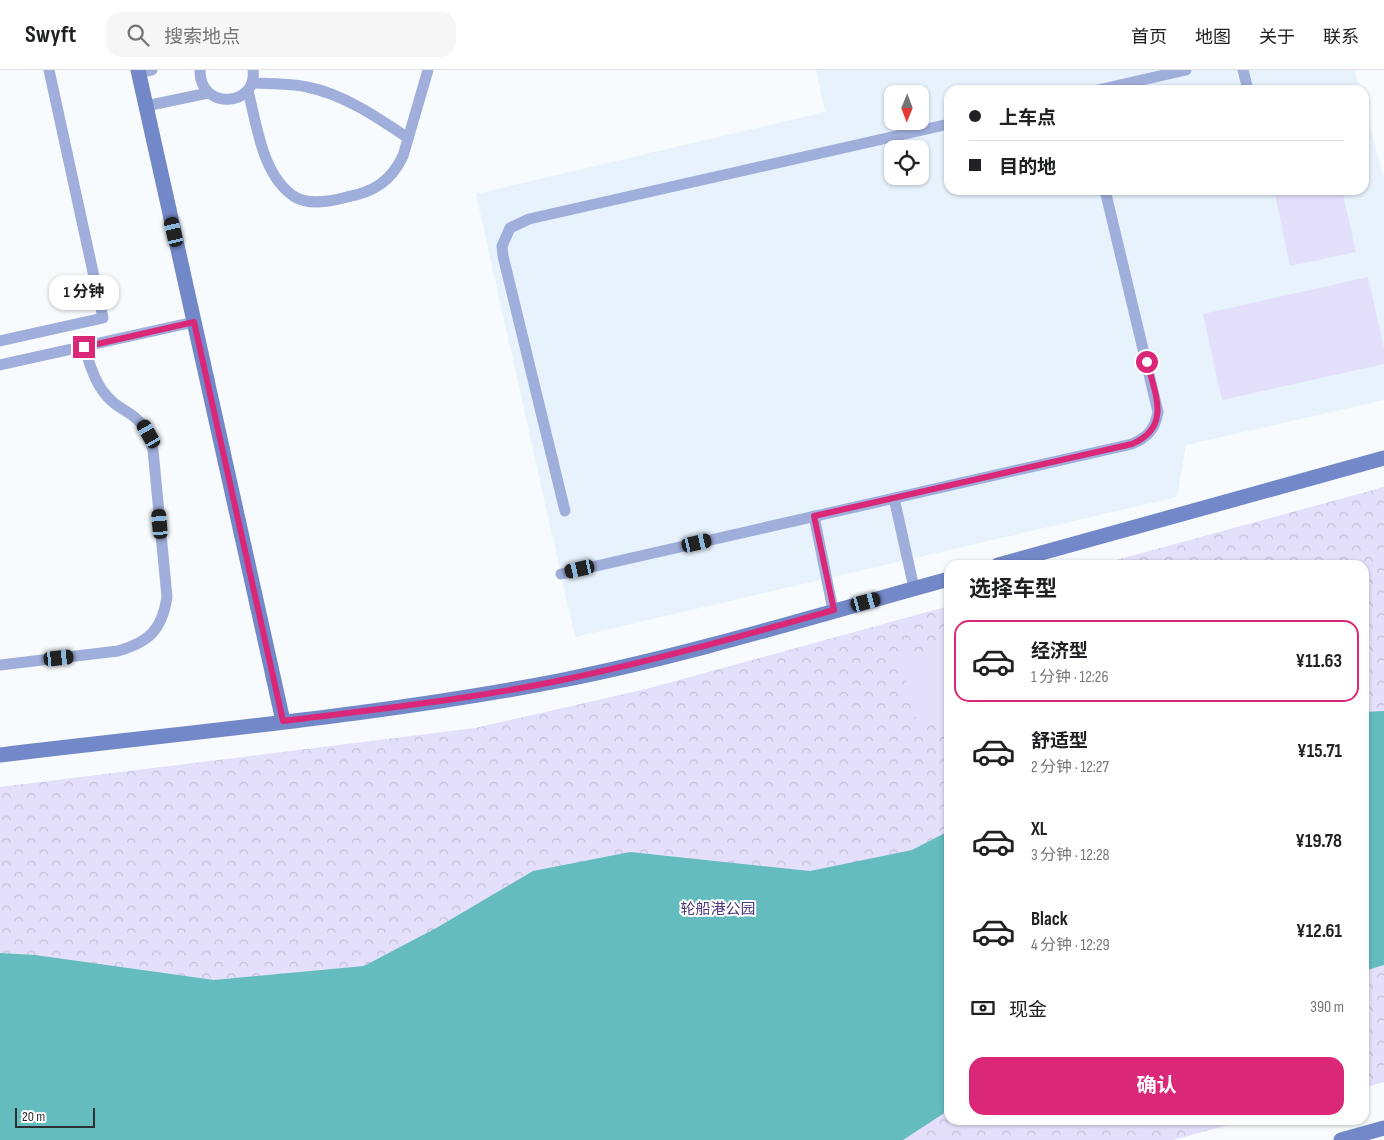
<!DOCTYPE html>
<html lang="zh">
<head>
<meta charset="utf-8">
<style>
  body { margin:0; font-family:"Sofia Sans Condensed","Noto Sans SC",sans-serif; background:#f6f6f6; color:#202124; height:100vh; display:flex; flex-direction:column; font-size:19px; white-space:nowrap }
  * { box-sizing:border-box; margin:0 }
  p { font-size:16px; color:#757577 }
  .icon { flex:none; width:28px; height:28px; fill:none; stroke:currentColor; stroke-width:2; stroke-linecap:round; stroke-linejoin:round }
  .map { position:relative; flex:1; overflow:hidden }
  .details { position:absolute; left:944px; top:490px; width:425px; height:565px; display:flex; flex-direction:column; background:#fff; border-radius:15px; box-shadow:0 1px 4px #0004 }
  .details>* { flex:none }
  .guide { position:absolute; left:944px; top:15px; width:425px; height:110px; border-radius:15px; box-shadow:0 1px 4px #0004; display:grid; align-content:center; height:110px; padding:0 25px; background:#fff }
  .needle { width:32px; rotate:181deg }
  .buttons { position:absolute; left:884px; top:15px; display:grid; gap:10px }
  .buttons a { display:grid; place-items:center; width:45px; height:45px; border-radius:10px; background:#fff; box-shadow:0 1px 4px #0004; font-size:25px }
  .scale { position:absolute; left:15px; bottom:12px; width:80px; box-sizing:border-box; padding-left:5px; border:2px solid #2d2f30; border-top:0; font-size:14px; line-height:18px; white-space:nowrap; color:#2d2f30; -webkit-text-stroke:4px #fff; paint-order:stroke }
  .end { position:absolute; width:22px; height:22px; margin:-11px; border:6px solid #db2777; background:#fff; box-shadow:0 0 0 2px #fff }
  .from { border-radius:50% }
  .bubble { position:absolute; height:35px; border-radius:15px; background:#fff; box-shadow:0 1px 4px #0004; font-size:16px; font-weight:700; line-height:35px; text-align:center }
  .car { position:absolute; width:15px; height:30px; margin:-15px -8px; border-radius:6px; box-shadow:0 0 4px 1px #0007; background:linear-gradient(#222 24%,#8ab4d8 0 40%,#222 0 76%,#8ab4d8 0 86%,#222 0) }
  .guide b { display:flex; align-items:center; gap:18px; height:48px; font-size:19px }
  .guide b+b { border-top:1px solid #e0e0e0 }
  .guide i { width:12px; height:12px; background:#202124 }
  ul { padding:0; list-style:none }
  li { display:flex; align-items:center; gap:15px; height:82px; margin:0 10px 8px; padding:0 15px; border:2px solid transparent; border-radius:15px }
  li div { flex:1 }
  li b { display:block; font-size:19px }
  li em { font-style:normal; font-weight:700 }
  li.selected { border-color:#db2777 }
  li>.icon { width:45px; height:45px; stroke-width:1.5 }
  h2 { padding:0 25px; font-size:22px; line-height:60px }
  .pay { display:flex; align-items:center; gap:12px; height:55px; padding:0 25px; font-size:19px }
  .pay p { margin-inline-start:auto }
  .action { display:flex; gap:10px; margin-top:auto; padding:10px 25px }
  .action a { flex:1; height:58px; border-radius:15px; background:#db2777; color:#fff; font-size:20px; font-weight:700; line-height:58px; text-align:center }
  header { display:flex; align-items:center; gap:30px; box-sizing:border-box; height:70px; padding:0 25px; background:#fff; border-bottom:1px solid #e0e0e0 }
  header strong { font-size:24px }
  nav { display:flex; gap:28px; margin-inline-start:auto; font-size:18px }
  .search { width:350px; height:45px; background:#f6f6f6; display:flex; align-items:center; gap:12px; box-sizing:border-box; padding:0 18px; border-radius:15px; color:#757577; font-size:19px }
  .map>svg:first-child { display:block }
  .built { fill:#e7f2fd; fill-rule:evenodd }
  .park { fill:url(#park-crowns) }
  .pitch { fill:#e4e0fc }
  .water { fill:#64bcbf }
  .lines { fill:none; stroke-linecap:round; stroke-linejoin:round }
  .lane { stroke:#9faeda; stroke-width:11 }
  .secondary { stroke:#7388c8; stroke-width:15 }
  .route { stroke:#db2777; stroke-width:6 }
  .labels { text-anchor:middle; stroke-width:4; stroke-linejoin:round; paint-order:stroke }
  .park-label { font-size:15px; fill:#4a387e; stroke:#fff }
</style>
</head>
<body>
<header>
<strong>Swyft</strong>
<div class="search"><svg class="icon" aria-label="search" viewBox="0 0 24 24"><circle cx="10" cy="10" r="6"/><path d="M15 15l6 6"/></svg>搜索地点</div>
<nav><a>首页</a><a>地图</a><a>关于</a><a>联系</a></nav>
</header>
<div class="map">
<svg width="1384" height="1070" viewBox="0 0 1384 1070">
  <defs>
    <pattern id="park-crowns" width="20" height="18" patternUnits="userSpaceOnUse" patternTransform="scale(1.25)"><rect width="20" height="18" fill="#e4e0fc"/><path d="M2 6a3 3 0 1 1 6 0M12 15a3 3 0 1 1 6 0" fill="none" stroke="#c4c0d8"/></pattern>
  </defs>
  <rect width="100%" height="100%" fill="#f7fbfe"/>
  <!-- built -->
  <path class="built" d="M 816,0 L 1355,0 L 1360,20 L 949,20 L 949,120 L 1364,120 L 1364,33 L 1384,109 L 1384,330 L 1186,375 L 1177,427 L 575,567 L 476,124 L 825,42 ZM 892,24 L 920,24 L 920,51 L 892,51 ZM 892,79 L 920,79 L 920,106 L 892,106 Z"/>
  <!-- park -->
  <g class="park">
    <polygon points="1384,417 1384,1012 1364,1018 1364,495 1098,495"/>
    <polygon points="949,536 949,1050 1247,1050 1173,1070 0,1070 0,717 475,658 646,619"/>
  </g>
  <!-- pitch -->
  <g class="pitch">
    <polygon points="1274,120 1342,120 1356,182 1290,196"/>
    <polygon points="1368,207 1384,278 1384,294 1222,330 1203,244"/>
    <polygon points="949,575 949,648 918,656 900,588"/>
  </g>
  <!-- water -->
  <g class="water">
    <polygon points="1384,641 1384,895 1364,901 1364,642"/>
    <polygon points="949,761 949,1040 903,1070 0,1070 0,883 35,885 214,910 364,896 438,857 533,801 630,782 810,801 912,780"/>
  </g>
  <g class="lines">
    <!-- lane -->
    <g class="lane">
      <path d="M 200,0 C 199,41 258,37 253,0"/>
      <polyline points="1243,0 1248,20"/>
      <polyline points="139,3 152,0"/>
      <path d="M 252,13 C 270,14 289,13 307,17 C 343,24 377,47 408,68"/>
      <polyline points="1098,20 1186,0"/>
      <path d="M 248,21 C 257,55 262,106 295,127 C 310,136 332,131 347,127 C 374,122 391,111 403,86 L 428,0"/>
      <polyline points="146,36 208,23"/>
      <polyline points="0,271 103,248 49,0"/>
      <polyline points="0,295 194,252"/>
      <polyline points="894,428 914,518"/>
      <polyline points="565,441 503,186 502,176 510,158 529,149 949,54"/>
      <polyline points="814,446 833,540"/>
      <path d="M 561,504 L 1132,374 C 1148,367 1155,359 1158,342 L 1105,120"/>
      <path d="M 0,595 L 118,581 C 149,572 162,560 167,527 L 153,380 C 141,336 122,348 102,320 C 93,308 89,291 84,277"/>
    </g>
    <!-- secondary -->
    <g class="secondary">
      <polyline points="138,0 283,651"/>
      <polyline points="998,495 1384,388"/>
      <path d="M 0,685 C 188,662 378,646 563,610 C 693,584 821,544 949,509"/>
      <polyline points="1341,1070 1384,1058"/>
    </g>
  </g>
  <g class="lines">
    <!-- route -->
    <path class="route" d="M 84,277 L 194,252 L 283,651 C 378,639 473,629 567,609 C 657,590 745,565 834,540 L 814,446 L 1132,374 C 1172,357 1155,324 1147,292"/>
  </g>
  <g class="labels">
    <!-- park labels -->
    <g class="park-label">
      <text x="718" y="844">轮船港公园</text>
    </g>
  </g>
</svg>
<div class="buttons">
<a><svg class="needle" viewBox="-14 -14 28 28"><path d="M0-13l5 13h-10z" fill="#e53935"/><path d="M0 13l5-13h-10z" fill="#757577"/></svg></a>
<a><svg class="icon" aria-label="locate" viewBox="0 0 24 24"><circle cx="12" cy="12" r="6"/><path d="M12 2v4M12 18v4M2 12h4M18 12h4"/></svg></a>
</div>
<div class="scale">20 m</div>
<i class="end from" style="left:1147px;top:292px"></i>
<i class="end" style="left:84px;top:277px"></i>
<div class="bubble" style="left:49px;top:205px;width:70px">1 分钟</div>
<i class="car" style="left:174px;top:162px;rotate:347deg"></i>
<i class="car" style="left:149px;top:364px;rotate:330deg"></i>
<i class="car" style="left:160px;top:454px;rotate:355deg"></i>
<i class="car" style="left:697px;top:473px;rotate:77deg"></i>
<i class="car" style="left:580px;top:499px;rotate:257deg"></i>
<i class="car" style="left:866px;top:532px;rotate:75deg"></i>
<i class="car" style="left:59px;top:588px;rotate:84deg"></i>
<div class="guide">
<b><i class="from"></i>上车点</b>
<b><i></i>目的地</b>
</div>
<section class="details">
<h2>选择车型</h2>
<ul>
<li class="selected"><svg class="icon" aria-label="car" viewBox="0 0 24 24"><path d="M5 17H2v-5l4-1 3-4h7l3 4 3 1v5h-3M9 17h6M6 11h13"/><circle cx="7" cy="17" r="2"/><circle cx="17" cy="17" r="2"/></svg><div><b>经济型</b><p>1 分钟 · 12:26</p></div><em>¥11.63</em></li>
<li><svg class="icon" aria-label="car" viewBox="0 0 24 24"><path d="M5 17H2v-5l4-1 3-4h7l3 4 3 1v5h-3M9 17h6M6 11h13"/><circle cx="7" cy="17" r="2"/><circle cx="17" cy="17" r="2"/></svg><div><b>舒适型</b><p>2 分钟 · 12:27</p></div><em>¥15.71</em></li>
<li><svg class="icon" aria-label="car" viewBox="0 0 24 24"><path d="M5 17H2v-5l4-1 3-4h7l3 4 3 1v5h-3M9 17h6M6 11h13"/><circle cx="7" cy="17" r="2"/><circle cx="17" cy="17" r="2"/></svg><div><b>XL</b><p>3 分钟 · 12:28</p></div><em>¥19.78</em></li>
<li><svg class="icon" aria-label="car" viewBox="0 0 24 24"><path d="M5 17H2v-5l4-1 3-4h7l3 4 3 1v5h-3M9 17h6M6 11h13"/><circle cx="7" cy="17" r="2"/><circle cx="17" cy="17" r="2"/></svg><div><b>Black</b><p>4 分钟 · 12:29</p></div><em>¥12.61</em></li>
</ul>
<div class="pay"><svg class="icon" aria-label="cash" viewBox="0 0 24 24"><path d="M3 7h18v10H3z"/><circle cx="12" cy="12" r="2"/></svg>现金<p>390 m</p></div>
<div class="action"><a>确认</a></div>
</section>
</div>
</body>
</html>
